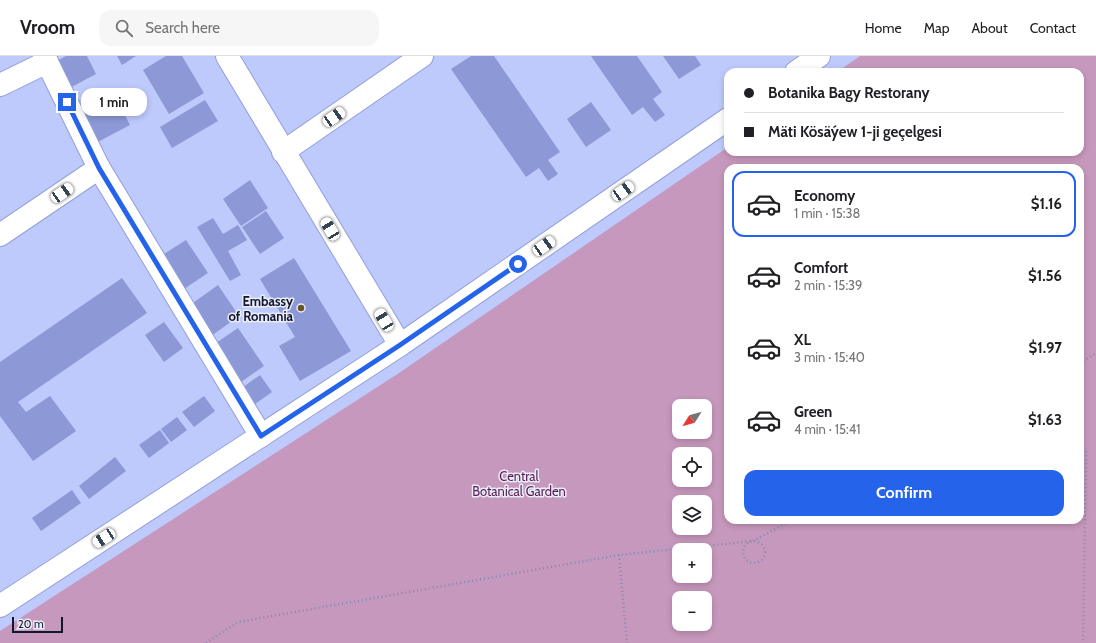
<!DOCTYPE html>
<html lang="en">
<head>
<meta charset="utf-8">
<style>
  body { margin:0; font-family:Cabin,sans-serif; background:#f6f6f6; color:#202124; height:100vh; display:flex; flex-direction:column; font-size:15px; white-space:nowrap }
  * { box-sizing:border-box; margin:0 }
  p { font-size:13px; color:#757577 }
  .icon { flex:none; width:22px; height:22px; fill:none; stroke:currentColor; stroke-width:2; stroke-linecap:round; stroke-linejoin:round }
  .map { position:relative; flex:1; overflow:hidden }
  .side { position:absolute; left:724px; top:108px; width:360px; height:360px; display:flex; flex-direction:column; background:#fff; border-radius:12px; box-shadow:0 2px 6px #0003 }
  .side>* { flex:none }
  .hud { position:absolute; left:724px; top:12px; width:360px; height:88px; border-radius:12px; box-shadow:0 2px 6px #0003; display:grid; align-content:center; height:88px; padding:0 20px; background:#fff }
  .needle { width:26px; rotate:233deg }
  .tools { position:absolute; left:672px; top:343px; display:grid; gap:8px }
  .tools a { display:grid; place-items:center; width:40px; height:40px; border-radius:8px; background:#fff; box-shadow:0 2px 6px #0003; font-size:20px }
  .scale { position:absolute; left:12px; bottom:10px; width:51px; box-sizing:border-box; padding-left:4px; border:2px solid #13172d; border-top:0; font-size:11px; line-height:14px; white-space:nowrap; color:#13172d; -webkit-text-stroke:3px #e9edfa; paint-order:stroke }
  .end { position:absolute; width:18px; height:18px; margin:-9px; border:5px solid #2563eb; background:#fff; box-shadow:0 0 0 2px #fff }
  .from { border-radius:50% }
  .bubble { position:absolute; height:28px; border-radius:12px; background:#fff; box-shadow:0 2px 6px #0003; font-size:13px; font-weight:700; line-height:28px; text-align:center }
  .car { position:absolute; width:12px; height:24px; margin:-12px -6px; border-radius:5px; box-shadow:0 0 3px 1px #0007; background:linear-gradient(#fff 24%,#345 0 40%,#fff 0 76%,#345 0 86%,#fff 0) }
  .hud b { display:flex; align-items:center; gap:14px; height:38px; font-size:15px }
  .hud b+b { border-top:1px solid #e0e0e0 }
  .hud i { width:10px; height:10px; background:#202124 }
  ul { padding:7px 0 0; list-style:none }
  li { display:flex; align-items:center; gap:12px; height:66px; margin:0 8px 6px; padding:0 12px; border:2px solid transparent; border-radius:12px }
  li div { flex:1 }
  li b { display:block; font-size:15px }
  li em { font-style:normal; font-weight:700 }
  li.active { border-color:#2563eb }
  li>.icon { width:36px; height:36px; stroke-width:1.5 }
  .cta { display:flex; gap:8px; margin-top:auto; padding:8px 20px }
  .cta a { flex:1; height:46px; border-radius:12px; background:#2563eb; color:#fff; font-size:16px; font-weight:700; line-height:46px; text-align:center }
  header { display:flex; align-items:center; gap:24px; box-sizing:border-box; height:56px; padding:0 20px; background:#fff; border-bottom:1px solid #e0e0e0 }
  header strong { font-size:19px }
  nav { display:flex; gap:22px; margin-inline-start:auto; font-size:14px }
  .search { width:280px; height:36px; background:#f6f6f6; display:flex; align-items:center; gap:10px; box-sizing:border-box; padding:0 14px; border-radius:12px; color:#757577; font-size:15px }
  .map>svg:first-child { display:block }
  .green { fill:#c798bd; fill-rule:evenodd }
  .building { fill:#8c99d6 }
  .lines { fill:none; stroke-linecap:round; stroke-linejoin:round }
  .minor-casing { stroke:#919fdb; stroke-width:24 }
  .path { stroke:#828bb3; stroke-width:2.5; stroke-dasharray:1 3; stroke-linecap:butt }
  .minor { stroke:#fff; stroke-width:22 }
  .route { stroke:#2563eb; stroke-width:5 }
  .poi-dot { fill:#635622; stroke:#e9edfa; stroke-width:1.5 }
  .labels { text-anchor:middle; stroke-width:3; stroke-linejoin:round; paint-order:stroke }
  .poi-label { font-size:13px; font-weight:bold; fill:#13172d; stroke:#e9edfa; text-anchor:end }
  .park-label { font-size:13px; fill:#5a1d50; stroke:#e9edfa }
</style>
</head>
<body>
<header>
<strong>Vroom</strong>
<div class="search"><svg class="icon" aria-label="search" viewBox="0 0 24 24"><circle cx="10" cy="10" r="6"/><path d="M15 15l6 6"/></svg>Search here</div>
<nav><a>Home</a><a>Map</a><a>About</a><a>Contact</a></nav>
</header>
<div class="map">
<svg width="1096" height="587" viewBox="0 0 1096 587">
  <rect width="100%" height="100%" fill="#becafc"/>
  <!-- green -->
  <path class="green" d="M 860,0 L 1096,0 L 1096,587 L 0,587 L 0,575 L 399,317 L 728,91 L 728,96 L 1080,96 L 1080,16 L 837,16 ZM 728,112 L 1080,112 L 1080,464 L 728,464 ZM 679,350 L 705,350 L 705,376 L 679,376 ZM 679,398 L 705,398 L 705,424 L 679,424 ZM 679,446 L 705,446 L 705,472 L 679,472 ZM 679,494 L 705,494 L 705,520 L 679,520 ZM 679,542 L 705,542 L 705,568 L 679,568 Z"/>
  <!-- building -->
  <g class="building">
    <polygon points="66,0 87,0 96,18 64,35 51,8"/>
    <polygon points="117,0 136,0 122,9"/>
    <polygon points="166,0 182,0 204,37 169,58 143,14"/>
    <polygon points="471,0 494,0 560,96 548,104 558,118 548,125 539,112 526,121 451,13"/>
    <polygon points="591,0 637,0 662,36 653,43 665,59 655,66 643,51 632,59"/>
    <polygon points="663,0 695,0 701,9 679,23"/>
    <polygon points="114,38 130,69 96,87 79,56"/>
    <polygon points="205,44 218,65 172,92 160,71"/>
    <polygon points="591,46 611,74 586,91 567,63"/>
    <polygon points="250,124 268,152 241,170 223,143"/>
    <polygon points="266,155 284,182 260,198 242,171"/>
    <polygon points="213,162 223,178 238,169 247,184 228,195 241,219 230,225 197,171"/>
    <polygon points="186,184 208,217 178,237 156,203"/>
    <polygon points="294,202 351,295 300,325 279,290 295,281 260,223"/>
    <polygon points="122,222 147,257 18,346 26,356 50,340 76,375 33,405 0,360 0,306"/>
    <polygon points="218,229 239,260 207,283 186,252"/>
    <polygon points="164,266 183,292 164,306 145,279"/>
    <polygon points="238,272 264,310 234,331 213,289"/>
    <polygon points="260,319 272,336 251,351 239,334"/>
    <polygon points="204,340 215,355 194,371 182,356"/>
    <polygon points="177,361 187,374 171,386 161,373"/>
    <polygon points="160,374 169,387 149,402 139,389"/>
    <polygon points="115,401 126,415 89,443 79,430"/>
    <polygon points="72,434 81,447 41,475 32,462"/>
  </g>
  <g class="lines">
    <!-- minor casing -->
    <g class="minor-casing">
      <g id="minor">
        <polyline points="44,0 99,112 261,380"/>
        <polyline points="227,0 400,289"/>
        <polyline points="796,16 819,0"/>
        <polyline points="0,29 47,6"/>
        <polyline points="283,96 422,0"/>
        <polyline points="0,179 99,112"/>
        <polyline points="0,550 400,289 728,63"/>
      </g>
    </g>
    <!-- path -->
    <g class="path">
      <polyline points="1080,307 1096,297"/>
      <polyline points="1080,390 1086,395 1083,587"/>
      <circle cx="754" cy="496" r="11"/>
      <polyline points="619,499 627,587"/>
      <polyline points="206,587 238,566 619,499 753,485 792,464"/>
    </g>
    <!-- minor -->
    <use href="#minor" class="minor"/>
  </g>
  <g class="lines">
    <!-- route -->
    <polyline class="route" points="67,46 99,112 261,380 400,289 518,208"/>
  </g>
  <!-- markers -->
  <circle class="poi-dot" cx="301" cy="252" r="4"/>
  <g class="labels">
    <!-- poi labels -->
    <g class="poi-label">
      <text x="293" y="250">Embassy<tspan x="293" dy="15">of Romania</tspan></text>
    </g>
    <!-- park labels -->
    <g class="park-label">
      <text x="519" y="425">Central<tspan x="519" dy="15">Botanical Garden</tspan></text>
    </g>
  </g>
</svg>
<div class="tools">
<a><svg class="needle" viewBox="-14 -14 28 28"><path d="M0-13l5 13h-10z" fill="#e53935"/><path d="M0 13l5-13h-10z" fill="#757577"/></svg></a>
<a><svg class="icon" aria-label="locate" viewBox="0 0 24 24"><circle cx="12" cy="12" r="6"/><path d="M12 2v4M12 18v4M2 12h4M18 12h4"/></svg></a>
<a><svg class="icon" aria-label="layers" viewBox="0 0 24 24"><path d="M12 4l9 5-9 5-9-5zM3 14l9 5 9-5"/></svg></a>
<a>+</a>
<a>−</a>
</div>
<div class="scale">20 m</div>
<i class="end from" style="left:518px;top:208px"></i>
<i class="end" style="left:67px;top:46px"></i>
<div class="bubble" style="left:81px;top:32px;width:66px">1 min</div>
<i class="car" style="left:334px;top:61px;rotate:56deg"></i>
<i class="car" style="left:623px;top:135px;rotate:55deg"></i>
<i class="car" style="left:62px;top:137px;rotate:56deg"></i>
<i class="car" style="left:330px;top:173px;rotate:329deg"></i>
<i class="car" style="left:544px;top:190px;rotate:55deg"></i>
<i class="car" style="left:384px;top:264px;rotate:329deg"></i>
<i class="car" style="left:104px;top:482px;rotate:237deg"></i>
<div class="hud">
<b><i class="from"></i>Botanika Bagy Restorany</b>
<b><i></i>Mäti Kösäýew 1-ji geçelgesi</b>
</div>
<section class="side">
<ul>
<li class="active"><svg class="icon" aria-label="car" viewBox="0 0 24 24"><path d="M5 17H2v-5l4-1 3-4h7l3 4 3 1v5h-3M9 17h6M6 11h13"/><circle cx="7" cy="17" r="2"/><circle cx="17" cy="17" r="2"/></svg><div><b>Economy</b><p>1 min · 15:38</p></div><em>$1.16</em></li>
<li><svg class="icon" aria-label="car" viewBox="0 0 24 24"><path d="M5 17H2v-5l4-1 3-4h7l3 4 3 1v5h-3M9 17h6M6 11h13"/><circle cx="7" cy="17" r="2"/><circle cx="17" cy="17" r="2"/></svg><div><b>Comfort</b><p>2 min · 15:39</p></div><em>$1.56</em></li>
<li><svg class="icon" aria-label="car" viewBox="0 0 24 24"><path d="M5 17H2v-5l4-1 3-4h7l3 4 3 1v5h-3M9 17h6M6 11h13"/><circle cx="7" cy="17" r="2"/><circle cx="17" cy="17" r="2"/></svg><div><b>XL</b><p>3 min · 15:40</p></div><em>$1.97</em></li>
<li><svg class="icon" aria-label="car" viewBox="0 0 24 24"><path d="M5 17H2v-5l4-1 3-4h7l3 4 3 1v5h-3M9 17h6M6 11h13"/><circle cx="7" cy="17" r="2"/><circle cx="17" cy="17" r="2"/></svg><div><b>Green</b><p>4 min · 15:41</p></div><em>$1.63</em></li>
</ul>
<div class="cta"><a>Confirm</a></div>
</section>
</div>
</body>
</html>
